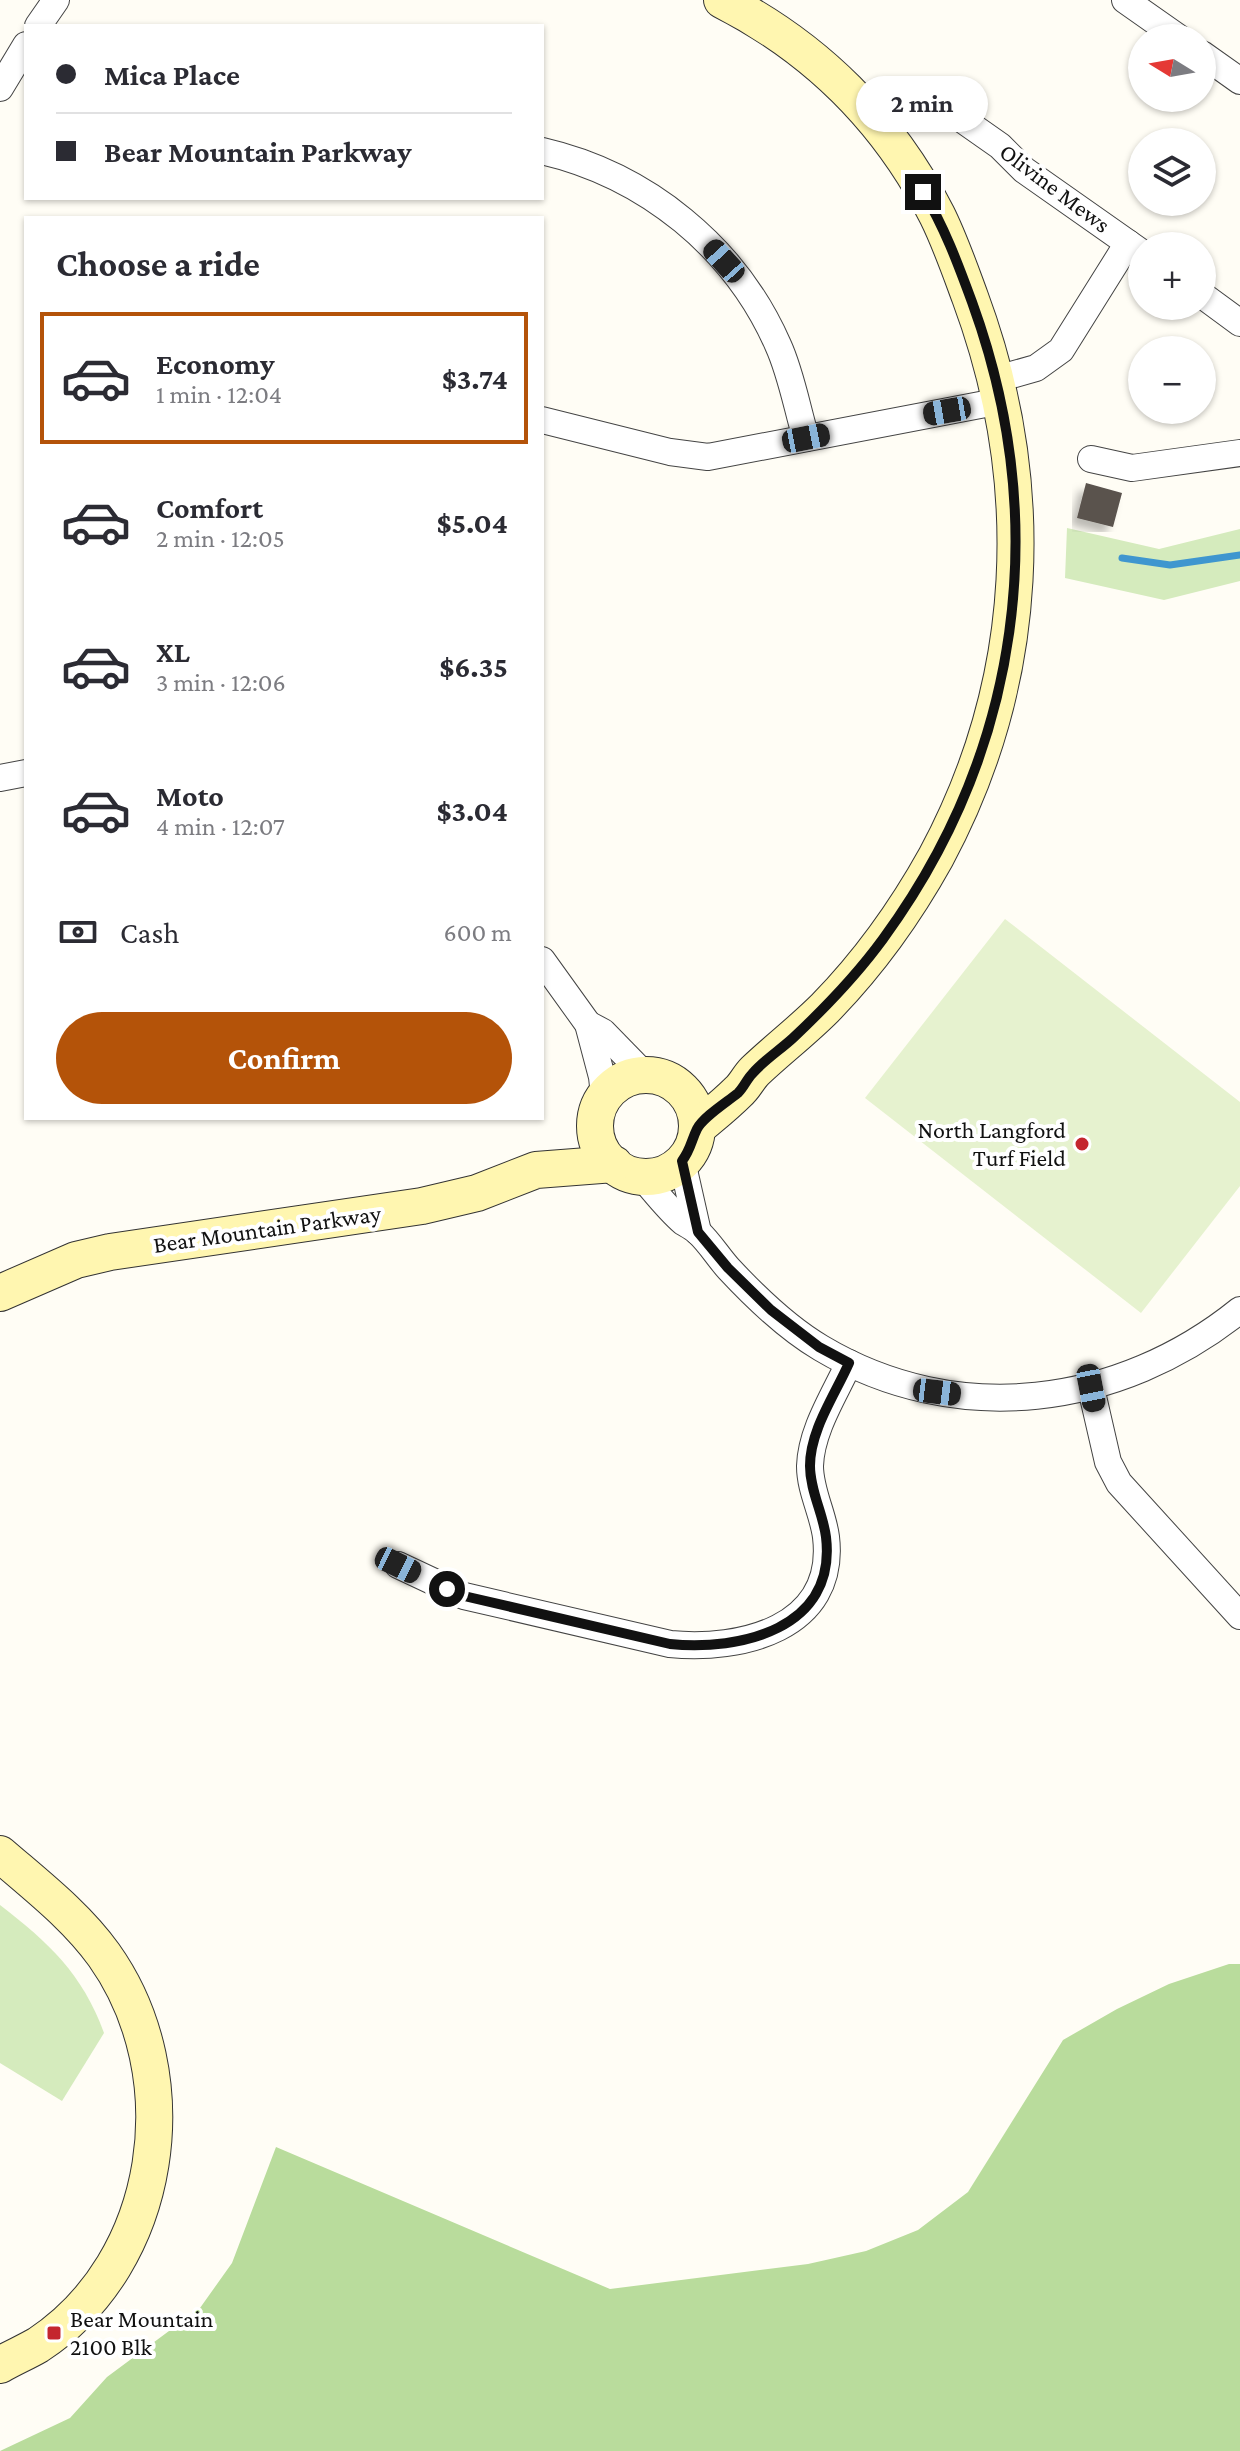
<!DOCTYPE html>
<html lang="en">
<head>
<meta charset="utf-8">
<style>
  body { margin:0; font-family:"Crimson Pro",serif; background:#f7f7f7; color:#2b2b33; height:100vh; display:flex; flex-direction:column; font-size:30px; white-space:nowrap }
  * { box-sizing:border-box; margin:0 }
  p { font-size:26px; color:#7c7c81 }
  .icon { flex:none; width:44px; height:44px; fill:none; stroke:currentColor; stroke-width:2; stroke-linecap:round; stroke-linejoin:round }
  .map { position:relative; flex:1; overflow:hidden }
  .side { position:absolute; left:24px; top:216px; width:520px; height:904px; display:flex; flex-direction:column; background:#fff; border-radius:0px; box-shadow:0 2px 6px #0004 }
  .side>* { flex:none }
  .top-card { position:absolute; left:24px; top:24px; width:520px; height:176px; border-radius:0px; box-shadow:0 2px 6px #0004; display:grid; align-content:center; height:176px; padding:0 32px; background:#fff }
  .needle { width:52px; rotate:281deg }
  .tools { position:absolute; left:1128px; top:24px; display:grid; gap:16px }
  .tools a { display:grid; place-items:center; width:88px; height:88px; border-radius:50%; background:#fff; box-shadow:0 2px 6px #0004; font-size:40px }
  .end { position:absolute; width:36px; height:36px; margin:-18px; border:10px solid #111; background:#fff; box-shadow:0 0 0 4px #fff }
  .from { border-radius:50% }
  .bubble { position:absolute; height:56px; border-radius:28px; background:#fff; box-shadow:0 2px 6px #0004; font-size:26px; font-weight:700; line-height:56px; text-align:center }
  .car { position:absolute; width:24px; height:48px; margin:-24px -12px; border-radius:10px; box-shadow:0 0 6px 2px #0007; background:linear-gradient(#222 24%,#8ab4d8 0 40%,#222 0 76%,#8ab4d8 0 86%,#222 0) }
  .top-card b { display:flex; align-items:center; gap:28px; height:76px; font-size:30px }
  .top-card b+b { border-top:2px solid #e1e1e2 }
  .top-card i { width:20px; height:20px; background:#2b2b33 }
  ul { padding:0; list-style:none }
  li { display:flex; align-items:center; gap:24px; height:132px; margin:0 16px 12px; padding:0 16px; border:4px solid transparent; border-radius:0px }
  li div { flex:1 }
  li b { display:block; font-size:30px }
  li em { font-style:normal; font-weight:700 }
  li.current { border-color:#b45309 }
  li>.icon { width:72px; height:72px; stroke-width:1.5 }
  h2 { padding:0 32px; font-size:36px; line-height:96px }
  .pay { display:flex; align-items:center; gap:20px; height:88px; padding:0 32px; font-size:30px }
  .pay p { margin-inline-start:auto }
  .primary-button { display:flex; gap:16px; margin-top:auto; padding:16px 32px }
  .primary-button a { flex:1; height:92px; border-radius:48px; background:#b45309; color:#fff; font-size:32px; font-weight:700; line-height:92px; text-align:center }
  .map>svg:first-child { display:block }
  .green { fill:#d5ebbd }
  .forest { fill:#b9dc9c }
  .pitch { fill:#e6f2cf }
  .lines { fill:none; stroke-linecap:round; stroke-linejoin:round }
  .stream { stroke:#3f96cf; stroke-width:7 }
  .building { fill:#5a524d; filter:url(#shadow) }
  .street-casing { stroke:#444; stroke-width:28 }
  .secondary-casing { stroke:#333; stroke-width:38 }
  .street { stroke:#fff; stroke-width:26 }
  .secondary { stroke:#fff6b0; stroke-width:36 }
  .route { stroke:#111; stroke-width:10 }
  .poi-dot { fill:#c4262e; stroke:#fff; stroke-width:3 }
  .labels { text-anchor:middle; stroke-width:8; stroke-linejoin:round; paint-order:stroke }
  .street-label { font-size:24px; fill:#111; stroke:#fff }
  .poi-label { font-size:24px; fill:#111; stroke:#fff; text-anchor:end }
</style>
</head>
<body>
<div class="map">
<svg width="1240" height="2451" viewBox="0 0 1240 2451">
  <defs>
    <filter id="shadow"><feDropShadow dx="-7" dy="7" stdDeviation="4" flood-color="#0004"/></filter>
  </defs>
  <rect width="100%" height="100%" fill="#fffdf5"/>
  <!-- green -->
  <g class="green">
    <polygon points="1067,528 1159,549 1240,529 1240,581 1164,600 1065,578"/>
    <path d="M 0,1905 C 49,1943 82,1973 104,2033 L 62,2101 L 0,2063 Z"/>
  </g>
  <!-- forest -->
  <polygon class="forest" points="1229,1964 1240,1964 1240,2451 0,2451 70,2418 107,2377 200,2308 232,2263 276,2147 610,2289 808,2264 866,2251 918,2230 968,2192 1063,2040 1117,2009 1169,1984"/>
  <!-- pitch -->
  <polygon class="pitch" points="1005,919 1240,1102 1240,1186 1141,1313 865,1098"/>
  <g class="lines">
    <!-- stream -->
    <polyline class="stream" points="1122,558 1170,565 1240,555"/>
  </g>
  <!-- building -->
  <polygon class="building" points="1086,483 1122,493 1113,527 1077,518"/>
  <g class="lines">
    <!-- street casing -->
    <g class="street-casing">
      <g id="street">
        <polyline points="1125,0 1179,38"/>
        <polyline points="38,26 56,0"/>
        <polyline points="1202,54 1240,81"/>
        <polyline points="0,88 26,45"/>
        <polyline points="943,106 1000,146 1024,170 1142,253"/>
        <path d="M 542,151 C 646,175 735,247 778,345 C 791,373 797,408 806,438"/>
        <polyline points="1202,295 1240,323"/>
        <polyline points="997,379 1036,368 1061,350 1128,243"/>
        <polyline points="542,420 670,452 708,457 1001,401"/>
        <polyline points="1091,459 1132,468 1240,453"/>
        <polyline points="0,778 26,773"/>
        <polyline points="542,960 588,1024 602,1077 604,1095"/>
        <polyline points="588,1024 603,1032 643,1073"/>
        <polyline points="682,1161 698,1232"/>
        <path d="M 642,1177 C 655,1192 668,1209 683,1222 C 688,1225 694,1228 698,1232 C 710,1243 718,1257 729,1269 C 756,1298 787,1328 821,1348 C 957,1429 1120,1407 1240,1310"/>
        <polyline points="1091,1388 1108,1462 1119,1483 1240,1616"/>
        <path d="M 398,1565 L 464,1596 L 670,1644 C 740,1651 837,1629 826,1537 C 823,1513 810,1491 810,1466 C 811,1430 835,1394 849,1363"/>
      </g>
    </g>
    <!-- secondary casing -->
    <g class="secondary-casing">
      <g id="secondary">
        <circle cx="646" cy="1126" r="51"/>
        <path d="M 697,1128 C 711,1116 725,1105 738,1092 C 745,1086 748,1078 755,1071 C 777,1050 802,1031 825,1008 C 868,964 906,911 936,857 C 1031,680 1039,483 970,297 C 960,270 950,241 937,215 C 889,121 816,48 722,0"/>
        <polyline points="0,1293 76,1260 110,1252 422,1206 477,1193 536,1170 614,1164"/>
        <path d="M 0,1854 C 37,1886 76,1916 104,1955 C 190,2076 164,2262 38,2345 C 26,2352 12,2358 0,2365"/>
      </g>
    </g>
    <!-- street -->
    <use href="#street" class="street"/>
    <!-- secondary -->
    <use href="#secondary" class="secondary"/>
  </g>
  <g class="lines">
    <!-- route -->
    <path class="route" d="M 447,1589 L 464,1596 L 670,1644 C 740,1651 837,1629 826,1537 C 823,1513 810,1491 810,1466 C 810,1430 835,1395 849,1363 L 819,1347 L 771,1310 L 728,1268 L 698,1232 L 682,1161 C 691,1149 691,1141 697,1129 C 703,1117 727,1102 738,1093 C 744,1087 747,1079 752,1074 C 764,1060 780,1050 793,1038 C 826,1007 856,976 883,939 C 1021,750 1052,522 972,302 C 958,264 944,226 923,192"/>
  </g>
  <!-- markers -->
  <g class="poi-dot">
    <circle cx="1082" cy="1144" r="8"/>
    <rect x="46" y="2325" width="16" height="16" rx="4"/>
  </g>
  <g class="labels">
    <!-- street labels -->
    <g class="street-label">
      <text transform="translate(1055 188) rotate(37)" y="8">Olivine Mews</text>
      <text transform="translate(267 1229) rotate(-8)" y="8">Bear Mountain Parkway</text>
    </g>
    <!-- poi labels -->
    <g class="poi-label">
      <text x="1066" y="1138">North Langford<tspan x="1066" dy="28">Turf Field</tspan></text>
      <text x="70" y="2327" text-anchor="start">Bear Mountain<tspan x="70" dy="28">2100 Blk</tspan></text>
    </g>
  </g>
</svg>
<div class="tools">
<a><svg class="needle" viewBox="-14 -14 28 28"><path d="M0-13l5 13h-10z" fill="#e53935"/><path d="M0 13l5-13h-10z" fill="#7c7c81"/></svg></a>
<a><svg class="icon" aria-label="layers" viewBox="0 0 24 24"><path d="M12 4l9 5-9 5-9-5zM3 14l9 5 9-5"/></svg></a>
<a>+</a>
<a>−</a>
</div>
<i class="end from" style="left:447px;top:1589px"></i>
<i class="end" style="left:923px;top:192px"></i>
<div class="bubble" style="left:856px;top:76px;width:132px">2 min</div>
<i class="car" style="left:724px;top:261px;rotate:318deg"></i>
<i class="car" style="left:947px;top:411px;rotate:260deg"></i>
<i class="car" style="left:806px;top:438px;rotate:79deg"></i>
<i class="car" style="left:1091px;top:1388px;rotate:169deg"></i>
<i class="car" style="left:937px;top:1392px;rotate:97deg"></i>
<i class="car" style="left:398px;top:1565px;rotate:116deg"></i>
<div class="top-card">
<b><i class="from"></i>Mica Place</b>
<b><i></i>Bear Mountain Parkway</b>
</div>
<section class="side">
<h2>Choose a ride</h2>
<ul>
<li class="current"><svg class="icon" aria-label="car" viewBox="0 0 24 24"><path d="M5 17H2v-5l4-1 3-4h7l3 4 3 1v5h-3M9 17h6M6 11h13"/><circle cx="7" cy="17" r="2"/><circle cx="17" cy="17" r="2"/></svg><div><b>Economy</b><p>1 min · 12:04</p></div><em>$3.74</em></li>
<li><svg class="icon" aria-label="car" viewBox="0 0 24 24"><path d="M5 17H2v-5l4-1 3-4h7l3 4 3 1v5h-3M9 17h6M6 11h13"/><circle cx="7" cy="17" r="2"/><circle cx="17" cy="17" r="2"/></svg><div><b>Comfort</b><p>2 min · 12:05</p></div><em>$5.04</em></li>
<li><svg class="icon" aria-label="car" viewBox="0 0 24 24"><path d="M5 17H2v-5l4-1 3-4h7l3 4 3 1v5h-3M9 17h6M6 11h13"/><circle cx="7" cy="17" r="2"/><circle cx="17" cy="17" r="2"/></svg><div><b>XL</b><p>3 min · 12:06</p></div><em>$6.35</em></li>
<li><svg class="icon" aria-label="car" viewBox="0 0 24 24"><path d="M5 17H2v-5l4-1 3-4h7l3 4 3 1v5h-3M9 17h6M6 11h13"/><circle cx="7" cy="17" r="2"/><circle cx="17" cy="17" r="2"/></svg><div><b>Moto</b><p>4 min · 12:07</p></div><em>$3.04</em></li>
</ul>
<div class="pay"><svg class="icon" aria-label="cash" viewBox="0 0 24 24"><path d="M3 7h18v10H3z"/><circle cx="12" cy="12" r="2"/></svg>Cash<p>600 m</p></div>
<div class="primary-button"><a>Confirm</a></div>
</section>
</div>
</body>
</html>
